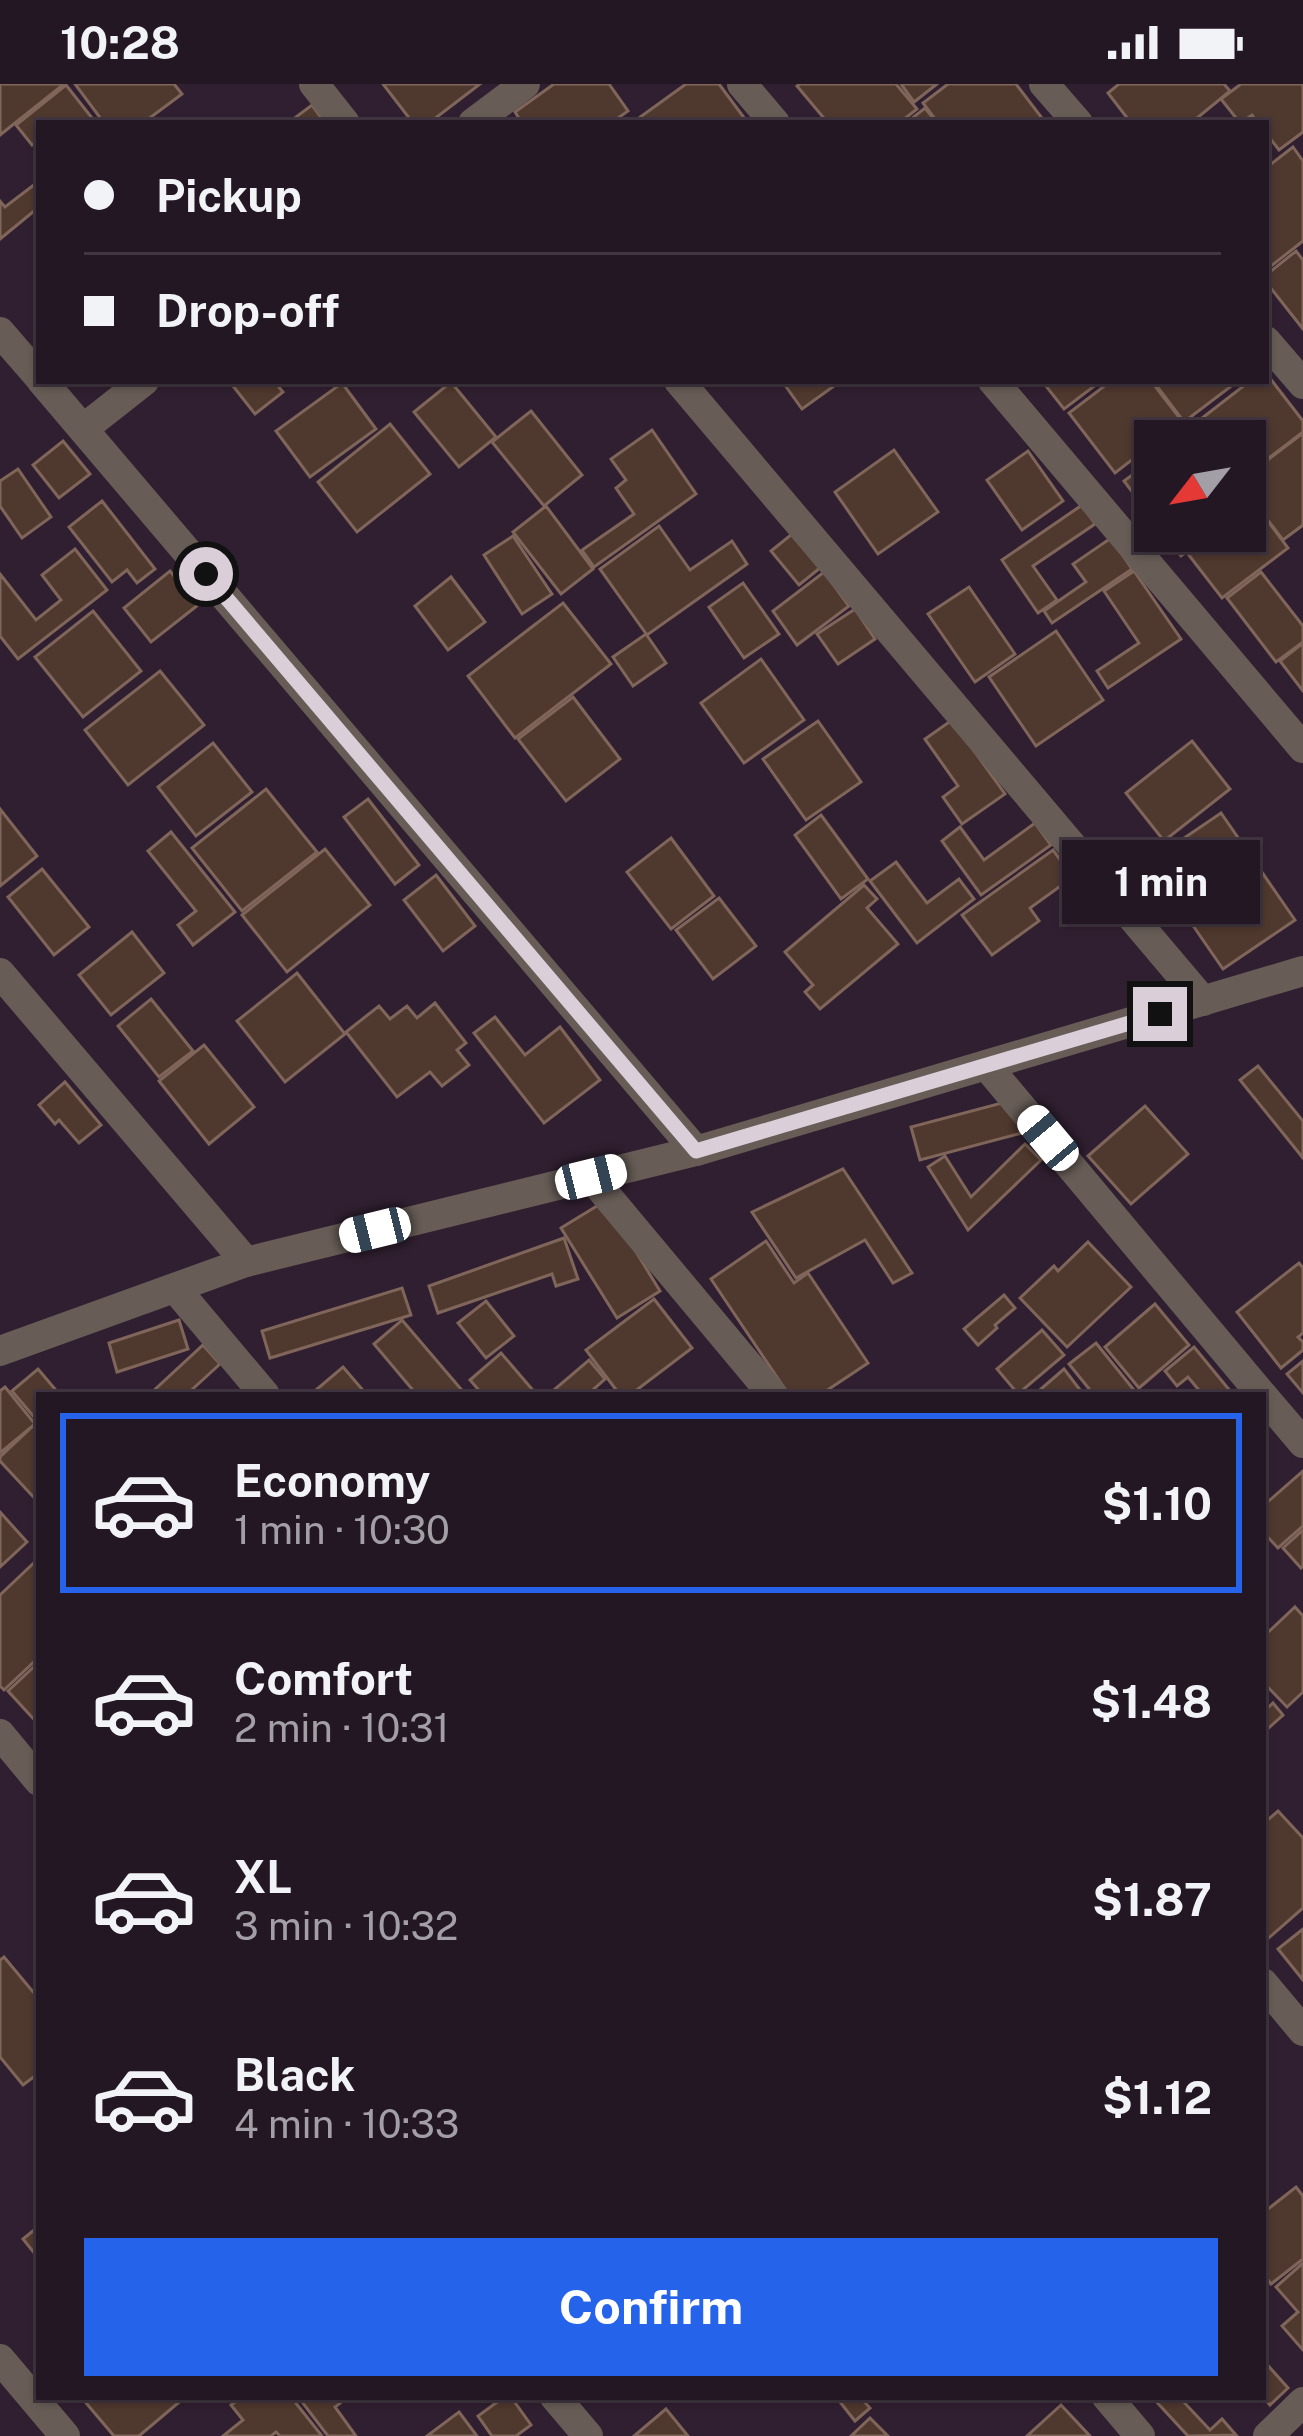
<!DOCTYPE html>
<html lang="en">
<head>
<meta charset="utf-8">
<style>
  body { margin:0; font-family:"Public Sans",sans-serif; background:#302431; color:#f1f3f6; height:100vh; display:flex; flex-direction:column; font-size:45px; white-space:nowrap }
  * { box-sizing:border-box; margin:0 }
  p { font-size:39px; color:#a39fa6 }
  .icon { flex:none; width:66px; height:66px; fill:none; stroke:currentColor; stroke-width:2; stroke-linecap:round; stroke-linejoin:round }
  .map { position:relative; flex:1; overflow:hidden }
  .panel { position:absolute; left:36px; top:1308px; width:1230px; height:1008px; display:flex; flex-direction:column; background:#241724; border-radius:0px; box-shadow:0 3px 9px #0004,0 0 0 3px #413641 }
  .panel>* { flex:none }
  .guide { position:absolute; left:36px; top:36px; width:1233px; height:264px; border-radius:0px; box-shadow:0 3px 9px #0004,0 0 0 3px #413641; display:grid; align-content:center; height:264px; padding:0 48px; background:#241724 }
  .needle { width:78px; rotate:239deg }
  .buttons { position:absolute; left:1134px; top:336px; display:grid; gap:24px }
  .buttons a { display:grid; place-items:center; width:132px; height:132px; border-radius:0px; background:#241724; box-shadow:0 3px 9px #0004,0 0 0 3px #413641; font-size:60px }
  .end { position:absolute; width:54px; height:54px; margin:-27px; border:15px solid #dacfd9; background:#111; box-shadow:0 0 0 6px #111 }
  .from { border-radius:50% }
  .bubble { position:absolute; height:84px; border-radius:0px; background:#241724; box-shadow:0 3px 9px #0004,0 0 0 3px #413641; font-size:39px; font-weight:700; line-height:84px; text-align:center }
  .car { position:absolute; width:36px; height:72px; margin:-36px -18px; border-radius:15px; box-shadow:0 0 9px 3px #0007; background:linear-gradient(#fff 24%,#345 0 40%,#fff 0 76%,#345 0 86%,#fff 0) }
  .guide b { display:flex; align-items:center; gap:42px; height:114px; font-size:45px }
  .guide b+b { border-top:3px solid #413641 }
  .guide i { width:30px; height:30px; background:#f1f3f6 }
  ul { padding:21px 0 0; list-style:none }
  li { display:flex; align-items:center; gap:36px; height:180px; margin:0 24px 18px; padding:0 24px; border:6px solid transparent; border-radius:0px }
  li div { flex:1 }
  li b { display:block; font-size:45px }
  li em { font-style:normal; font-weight:700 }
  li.selected { border-color:#2563eb }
  li>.icon { width:108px; height:108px; stroke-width:1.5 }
  .button { display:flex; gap:24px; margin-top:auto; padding:24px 48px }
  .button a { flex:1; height:138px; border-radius:0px; background:#2563eb; color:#fff; font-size:48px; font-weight:700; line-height:138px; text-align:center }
  .status { display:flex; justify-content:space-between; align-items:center; height:84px; padding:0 60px; background:#241724; direction:ltr }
  .status svg { height:33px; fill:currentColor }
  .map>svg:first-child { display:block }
  .building { fill:#4f382d; stroke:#80665a; stroke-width:3 }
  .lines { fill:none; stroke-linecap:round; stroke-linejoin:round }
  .minor { stroke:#675c56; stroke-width:30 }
  .route { stroke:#dacfd9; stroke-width:15 }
</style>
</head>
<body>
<div class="status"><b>10:28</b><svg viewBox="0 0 49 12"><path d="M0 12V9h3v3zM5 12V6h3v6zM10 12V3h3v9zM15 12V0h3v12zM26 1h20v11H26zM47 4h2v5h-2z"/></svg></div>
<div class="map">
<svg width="1303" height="2352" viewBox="0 0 1303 2352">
  <rect width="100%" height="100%" fill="#301f30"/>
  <!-- building -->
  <g class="building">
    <polygon points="0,0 64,0 0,51"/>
    <polygon points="75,0 174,0 182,10 143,39 104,39"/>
    <polygon points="383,0 480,0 429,39 413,39"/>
    <polygon points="554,0 609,0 628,27 611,39 522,39 515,28"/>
    <polygon points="686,0 719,0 748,39 638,39 636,36"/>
    <polygon points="800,0 896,0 917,25 899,39 828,39 797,2"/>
    <polygon points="901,0 937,0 914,18"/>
    <polygon points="948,0 1016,0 1045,38 938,39 923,19"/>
    <polygon points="1119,0 1224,0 1230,7 1191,39 1131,39 1108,9"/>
    <polygon points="1241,0 1303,0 1303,48 1279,66 1266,49 1266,39 1258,39 1252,31 1240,39 1221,15"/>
    <polygon points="66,1 96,39 68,39 65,35 60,39 39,39 39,56 32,61 16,41"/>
    <polygon points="312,21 325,39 288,39"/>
    <polygon points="925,24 937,39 906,39"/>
    <polygon points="1293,63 1303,77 1303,157 1266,186 1266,84"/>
    <polygon points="39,97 39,123 0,155 0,117 5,123"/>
    <polygon points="1296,167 1303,176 1303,245 1266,198 1266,191"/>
    <polygon points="1266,289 1303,337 1303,348 1245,392 1245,357 1206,357 1193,341 1250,297 1266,297"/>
    <polygon points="229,297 274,297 283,308 255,330"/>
    <polygon points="782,297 841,297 802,325"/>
    <polygon points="1042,297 1101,297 1064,325"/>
    <polygon points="1111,297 1151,297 1182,337 1115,389 1069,329"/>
    <polygon points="1153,297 1238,297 1184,338"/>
    <polygon points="451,298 496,353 459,383 414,328"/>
    <polygon points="342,299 376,345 310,393 276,347"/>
    <polygon points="531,327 582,391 544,422 492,358"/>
    <polygon points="390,340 430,390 357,448 318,398"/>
    <polygon points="652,346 696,410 594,483 582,466 634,430 616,404 626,396 611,375"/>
    <polygon points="1303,349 1303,441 1283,456 1245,406 1245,393"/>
    <polygon points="63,357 90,390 59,414 33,381"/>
    <polygon points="894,366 938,428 878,470 835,408"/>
    <polygon points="1028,367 1063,417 1022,446 987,396"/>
    <polygon points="1155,374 1155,438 1124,397"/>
    <polygon points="18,385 51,433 22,454 0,422 0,397"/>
    <polygon points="102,417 155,485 137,499 127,486 112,498 69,443"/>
    <polygon points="1255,420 1288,464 1222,514 1188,470 1219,447 1245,447 1245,427"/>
    <polygon points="1082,421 1095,440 1033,482 1057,516 1038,529 1002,476"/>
    <polygon points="546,422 593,485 561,510 513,448"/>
    <polygon points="659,442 690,486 732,457 747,480 647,551 600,485"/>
    <polygon points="1162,447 1213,447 1181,472"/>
    <polygon points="792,450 820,484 799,501 771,467"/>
    <polygon points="513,452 552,510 522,530 484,471"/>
    <polygon points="1111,454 1132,485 1052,539 1044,527 1086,498 1073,480"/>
    <polygon points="75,465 107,506 18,575 0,552 0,490 36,536 61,516 42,491"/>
    <polygon points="170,487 198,521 151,558 124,524"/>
    <polygon points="1134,487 1181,555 1108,604 1097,587 1139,559 1104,507"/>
    <polygon points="824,488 849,522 797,561 773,527"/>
    <polygon points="1261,488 1303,542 1303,558 1276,578 1227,514"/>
    <polygon points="451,493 485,538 448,566 415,522"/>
    <polygon points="743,499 779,550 744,574 709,523"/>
    <polygon points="969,503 1015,570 975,598 928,530"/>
    <polygon points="563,519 611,580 515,654 468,592"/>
    <polygon points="855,525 875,555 838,580 817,550"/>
    <polygon points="93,527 141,587 83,633 35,573"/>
    <polygon points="1056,547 1103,616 1036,662 989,593"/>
    <polygon points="646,550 666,579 633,602 613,573"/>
    <polygon points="1303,559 1303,607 1280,577"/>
    <polygon points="761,575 804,636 744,679 701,619"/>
    <polygon points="160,587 204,641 128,701 85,646"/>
    <polygon points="573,613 620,675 566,717 518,655"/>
    <polygon points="952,636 1005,710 962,740 943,713 958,702 925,655"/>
    <polygon points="818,637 861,698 806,736 763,675"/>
    <polygon points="1192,657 1230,705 1164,757 1126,709"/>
    <polygon points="213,659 252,708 196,752 158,703"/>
    <polygon points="266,705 317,768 242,827 192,764"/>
    <polygon points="368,715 419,781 395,800 344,733"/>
    <polygon points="0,725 37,772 0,802"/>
    <polygon points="1221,729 1295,836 1223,885 1149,778"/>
    <polygon points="821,731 868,795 841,815 795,751"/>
    <polygon points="1035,739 1051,761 981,811 942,757 960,743 984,776"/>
    <polygon points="171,748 235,828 193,861 178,841 196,827 148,767"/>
    <polygon points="671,754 714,812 671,845 627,788"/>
    <polygon points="325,765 370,821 287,888 242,831"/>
    <polygon points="1053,766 1073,793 1030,824 1039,837 992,871 962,831"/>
    <polygon points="896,778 927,819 959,795 974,815 917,859 870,797"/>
    <polygon points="42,785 89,843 54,871 8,813"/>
    <polygon points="436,791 475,842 443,867 404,816"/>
    <polygon points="864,801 877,815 867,824 898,860 820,925 805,908 813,901 785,868"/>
    <polygon points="719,814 756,862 713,895 676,846"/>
    <polygon points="132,848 164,889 111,931 79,891"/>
    <polygon points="297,889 345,950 285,998 237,937"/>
    <polygon points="151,915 193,967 159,993 118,942"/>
    <polygon points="435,919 466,959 457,966 469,981 442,1002 430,988 397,1013 346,948 379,922 390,935 407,922 417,934"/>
    <polygon points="495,933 525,971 560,943 600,996 544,1039 474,949"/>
    <polygon points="204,961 254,1023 209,1060 159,997"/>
    <polygon points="1258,982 1303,1037 1303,1074 1240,996"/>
    <polygon points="65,998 101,1041 79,1059 59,1036 55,1040 39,1021"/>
    <polygon points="1013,1016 1022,1049 920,1076 911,1043"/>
    <polygon points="1145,1022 1188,1070 1131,1120 1088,1072"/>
    <polygon points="1025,1060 1041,1076 968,1146 928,1083 945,1072 971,1113"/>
    <polygon points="843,1085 912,1189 893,1199 865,1156 796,1194 752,1128"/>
    <polygon points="605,1117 660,1207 617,1234 561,1144"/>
    <polygon points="564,1154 578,1195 556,1202 552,1190 438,1229 429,1202"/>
    <polygon points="766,1157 794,1199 808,1189 868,1279 820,1311 789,1311 711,1195"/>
    <polygon points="1088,1158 1131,1203 1067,1263 1020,1214 1054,1182 1058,1187"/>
    <polygon points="1299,1179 1303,1184 1303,1249 1298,1253 1303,1258 1303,1266 1281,1284 1237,1228"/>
    <polygon points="402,1204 411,1231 270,1274 262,1247"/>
    <polygon points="1004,1211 1015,1224 995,1241 997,1244 978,1261 964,1245"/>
    <polygon points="654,1215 692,1264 630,1311 620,1311 586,1266"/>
    <polygon points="486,1217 514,1252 486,1274 458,1239"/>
    <polygon points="1155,1220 1189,1261 1139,1304 1105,1263"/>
    <polygon points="179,1236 188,1265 117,1288 109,1259"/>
    <polygon points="402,1236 466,1311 417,1311 374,1260"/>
    <polygon points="1042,1246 1064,1271 1018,1310 997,1285"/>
    <polygon points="1096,1259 1138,1311 1094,1311 1069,1280"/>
    <polygon points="203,1261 220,1280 186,1311 149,1311"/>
    <polygon points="1194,1263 1231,1308 1227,1311 1203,1311 1188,1293 1177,1302 1165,1287"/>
    <polygon points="501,1269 537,1311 483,1311 470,1296"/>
    <polygon points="589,1276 605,1295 587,1311 548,1311"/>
    <polygon points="1303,1277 1303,1309 1287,1290"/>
    <polygon points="343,1283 367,1311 310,1311"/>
    <polygon points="38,1285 60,1311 39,1311 39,1339 12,1307"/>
    <polygon points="1064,1285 1084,1311 1034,1311"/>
    <polygon points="5,1303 35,1340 0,1369 0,1307"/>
    <polygon points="34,1341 39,1346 39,1419 0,1377 0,1373"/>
    <polygon points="1303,1387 1303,1442 1278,1464 1263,1448 1263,1422"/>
    <polygon points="0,1428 27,1458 0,1483"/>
    <polygon points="1303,1446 1303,1482 1301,1484 1283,1464"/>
    <polygon points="39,1474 39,1554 35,1558 39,1562 39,1573 4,1606 0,1602 0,1511"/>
    <polygon points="1295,1523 1303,1532 1303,1608 1287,1623 1263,1598 1263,1553"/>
    <polygon points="39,1578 39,1641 8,1607"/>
    <polygon points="1273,1619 1283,1631 1263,1649 1263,1628"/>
    <polygon points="1278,1727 1303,1754 1303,1824 1263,1859 1263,1740"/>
    <polygon points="1303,1845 1303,1896 1278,1865"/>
    <polygon points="4,1873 39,1915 39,1989 23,2001 0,1973 0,1876"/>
    <polygon points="1296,2103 1303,2112 1303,2175 1271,2200 1263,2189 1263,2129"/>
    <polygon points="39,2142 39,2175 23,2155"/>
    <polygon points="1303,2179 1303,2266 1282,2242 1298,2228 1276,2203"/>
    <polygon points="1263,2276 1288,2304 1270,2321 1263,2313"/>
    <polygon points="81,2313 184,2313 184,2314 139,2352 114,2352"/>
    <polygon points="242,2313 291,2313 322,2352 280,2352 276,2348 271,2352 223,2352 243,2336 231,2321"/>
    <polygon points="308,2313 348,2313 335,2323 356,2352 328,2352 302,2318"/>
    <polygon points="504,2313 511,2313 531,2341 516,2352 492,2352 478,2332"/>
    <polygon points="836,2313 860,2313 870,2324 855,2337"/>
    <polygon points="1152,2313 1179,2313 1210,2346 1222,2335 1236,2351 1188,2352"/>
    <polygon points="1061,2321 1090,2352 1027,2352"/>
    <polygon points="666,2325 688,2352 634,2352"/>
    <polygon points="459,2328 477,2352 427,2352"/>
    <polygon points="870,2334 888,2352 851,2352"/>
  </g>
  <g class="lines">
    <!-- minor -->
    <g class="minor">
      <polyline points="314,0 345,39"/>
      <polyline points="742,0 775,39"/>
      <polyline points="1044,0 1078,39"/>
      <polyline points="473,39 525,0"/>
      <polyline points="0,248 39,293"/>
      <polyline points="1266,257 1303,300"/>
      <polyline points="42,297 696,1067"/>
      <polyline points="679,297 1203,917"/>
      <polyline points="993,297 1303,664"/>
      <polyline points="83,345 144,297"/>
      <polyline points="0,889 246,1178"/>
      <polyline points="986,981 1262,1311"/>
      <polyline points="591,1093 773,1311"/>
      <polyline points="175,1204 265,1311"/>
      <polyline points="0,1267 246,1178 696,1067 1303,887"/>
      <polyline points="1263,1312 1303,1359"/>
      <polyline points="0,1650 39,1697"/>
      <polyline points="1263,1899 1303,1947"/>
      <polyline points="0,2275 65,2352"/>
      <polyline points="555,2313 588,2352"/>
      <polyline points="1107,2313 1140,2352"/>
      <polyline points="1268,2352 1303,2318"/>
    </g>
  </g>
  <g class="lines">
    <!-- route -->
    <polyline class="route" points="206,490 696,1067 1160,930"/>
  </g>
</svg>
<div class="buttons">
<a><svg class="needle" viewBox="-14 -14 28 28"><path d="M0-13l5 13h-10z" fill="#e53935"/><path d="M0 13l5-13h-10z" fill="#a39fa6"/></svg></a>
</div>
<i class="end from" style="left:206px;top:490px"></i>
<i class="end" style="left:1160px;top:930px"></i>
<div class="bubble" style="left:1062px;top:756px;width:198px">1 min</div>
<i class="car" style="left:1048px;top:1054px;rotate:320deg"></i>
<i class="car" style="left:591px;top:1093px;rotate:76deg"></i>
<i class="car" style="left:375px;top:1146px;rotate:256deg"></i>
<div class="guide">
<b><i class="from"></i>Pickup</b>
<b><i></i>Drop-off</b>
</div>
<section class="panel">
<ul>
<li class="selected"><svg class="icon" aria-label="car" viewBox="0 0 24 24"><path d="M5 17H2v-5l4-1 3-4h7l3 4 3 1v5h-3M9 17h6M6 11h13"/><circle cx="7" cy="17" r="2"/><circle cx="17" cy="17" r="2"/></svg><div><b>Economy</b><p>1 min · 10:30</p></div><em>$1.10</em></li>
<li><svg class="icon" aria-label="car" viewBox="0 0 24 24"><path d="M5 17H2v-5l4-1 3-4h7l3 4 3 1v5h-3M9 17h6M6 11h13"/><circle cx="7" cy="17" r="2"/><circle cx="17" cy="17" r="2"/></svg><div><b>Comfort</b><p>2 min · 10:31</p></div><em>$1.48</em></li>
<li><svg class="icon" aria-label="car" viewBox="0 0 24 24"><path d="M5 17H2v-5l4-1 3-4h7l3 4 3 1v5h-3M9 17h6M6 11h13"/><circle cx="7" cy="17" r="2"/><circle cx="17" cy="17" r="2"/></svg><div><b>XL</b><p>3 min · 10:32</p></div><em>$1.87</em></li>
<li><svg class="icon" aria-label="car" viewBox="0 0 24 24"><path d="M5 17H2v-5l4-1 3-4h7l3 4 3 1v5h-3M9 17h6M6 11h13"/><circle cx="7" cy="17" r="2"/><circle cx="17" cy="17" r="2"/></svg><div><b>Black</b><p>4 min · 10:33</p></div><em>$1.12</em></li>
</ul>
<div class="button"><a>Confirm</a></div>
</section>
</div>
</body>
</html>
